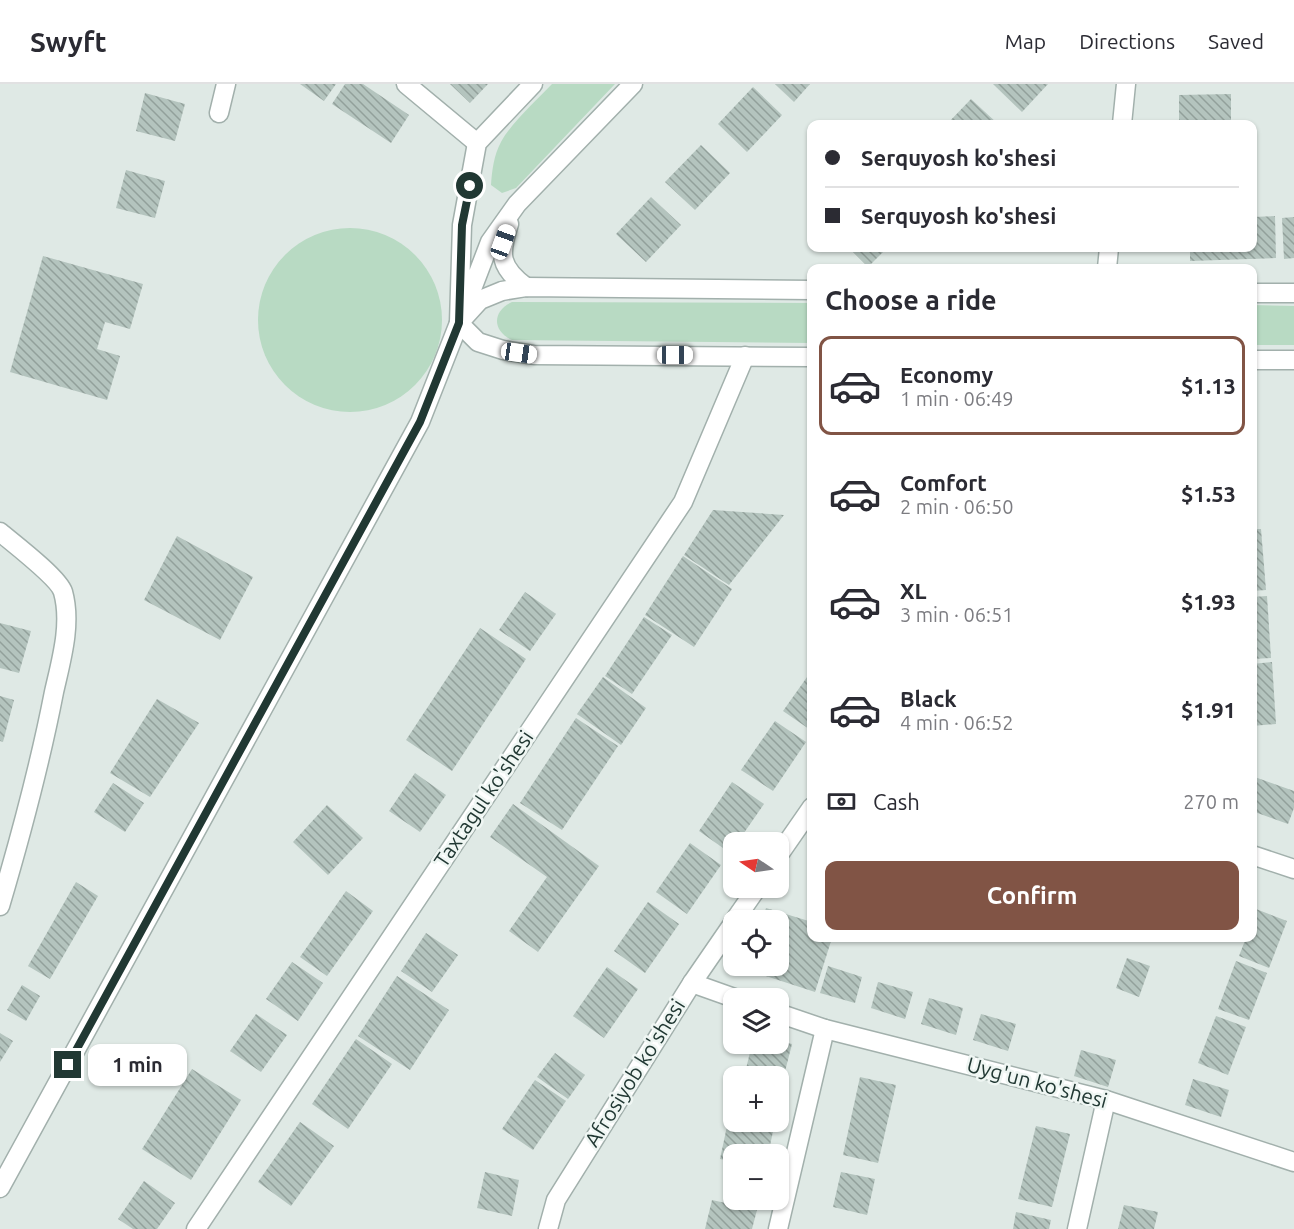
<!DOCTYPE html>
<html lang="en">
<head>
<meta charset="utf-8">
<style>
  body { margin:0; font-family:Ubuntu,sans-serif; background:#f7f7f7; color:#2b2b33; height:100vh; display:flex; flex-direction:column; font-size:22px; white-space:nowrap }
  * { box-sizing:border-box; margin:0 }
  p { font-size:20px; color:#7c7c81 }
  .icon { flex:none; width:33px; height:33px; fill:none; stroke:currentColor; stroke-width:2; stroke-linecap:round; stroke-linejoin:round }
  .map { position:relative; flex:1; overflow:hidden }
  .details { position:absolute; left:807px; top:180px; width:450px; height:678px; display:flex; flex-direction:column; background:#fff; border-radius:12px; box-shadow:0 2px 4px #0004 }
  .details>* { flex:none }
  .hud { position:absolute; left:807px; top:36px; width:450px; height:132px; border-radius:12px; box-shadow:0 2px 4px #0004; display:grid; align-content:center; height:132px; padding:0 18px; background:#fff }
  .needle { width:39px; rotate:283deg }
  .tools { position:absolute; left:723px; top:748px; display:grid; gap:12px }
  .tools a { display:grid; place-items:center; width:66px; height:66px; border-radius:12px; background:#fff; box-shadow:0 2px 4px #0004; font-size:30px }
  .end { position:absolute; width:27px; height:27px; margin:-14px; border:8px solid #213833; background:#fff; box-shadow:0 0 0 3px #fff }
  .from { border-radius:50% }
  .bubble { position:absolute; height:42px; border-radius:12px; background:#fff; box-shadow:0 2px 4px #0004; font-size:20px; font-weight:600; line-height:42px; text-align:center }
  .car { position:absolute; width:18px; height:36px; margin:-18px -9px; border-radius:8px; box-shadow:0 0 4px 2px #0007; background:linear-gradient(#fff 24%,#345 0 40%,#fff 0 76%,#345 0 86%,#fff 0) }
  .hud b { display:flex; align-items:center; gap:21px; height:57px; font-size:22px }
  .hud b+b { border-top:2px solid #e1e1e2 }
  .hud i { width:15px; height:15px; background:#2b2b33 }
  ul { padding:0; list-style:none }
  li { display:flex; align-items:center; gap:18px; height:99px; margin:0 12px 9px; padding:0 6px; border:3px solid transparent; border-radius:12px }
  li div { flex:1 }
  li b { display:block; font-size:22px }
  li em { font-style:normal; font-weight:600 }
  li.on { border-color:#815445 }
  li>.icon { width:54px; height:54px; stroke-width:1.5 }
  h2 { padding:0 18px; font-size:27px; line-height:72px }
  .pay { display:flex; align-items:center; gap:15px; height:66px; padding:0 18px; font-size:22px }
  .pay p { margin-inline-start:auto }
  .action { display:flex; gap:12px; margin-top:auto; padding:12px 18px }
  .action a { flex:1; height:69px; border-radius:12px; background:#815445; color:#fff; font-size:24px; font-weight:600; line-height:69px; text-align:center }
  header { display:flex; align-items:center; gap:36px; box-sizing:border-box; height:84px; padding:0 30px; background:#fff; border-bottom:2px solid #e1e1e2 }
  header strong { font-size:28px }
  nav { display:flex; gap:33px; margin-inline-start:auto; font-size:21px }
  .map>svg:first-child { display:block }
  .green { fill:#b8dac3 }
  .building { fill:url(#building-back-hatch) }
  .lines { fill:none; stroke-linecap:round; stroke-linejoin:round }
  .minor-casing { stroke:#a2b0ac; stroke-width:21 }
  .minor { stroke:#fff; stroke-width:18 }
  .route { stroke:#213833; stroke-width:8 }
  .labels { text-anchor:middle; stroke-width:5; stroke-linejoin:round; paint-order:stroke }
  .street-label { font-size:21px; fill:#213833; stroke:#eff6f3 }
</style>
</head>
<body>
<header>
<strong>Swyft</strong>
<nav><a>Map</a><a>Directions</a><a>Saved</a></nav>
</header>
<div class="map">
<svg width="1294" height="1145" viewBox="0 0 1294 1145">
  <defs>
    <pattern id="building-back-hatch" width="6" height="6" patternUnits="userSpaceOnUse" patternTransform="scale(1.5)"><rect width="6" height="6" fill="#b4c4be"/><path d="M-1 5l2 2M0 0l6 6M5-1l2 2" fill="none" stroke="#92a09b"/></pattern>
  </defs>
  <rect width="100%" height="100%" fill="#dfe9e5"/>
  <!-- green -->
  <g class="green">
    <path d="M 552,0 L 615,0 L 516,104 L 502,109 L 491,101 C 492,86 494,71 501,58 C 511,39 537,16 552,0 Z"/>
    <circle cx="350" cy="236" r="92"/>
    <path d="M 512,218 L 811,219 L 811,259 L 512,256 C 492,247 492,227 512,218 Z"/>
    <polygon points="1253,221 1294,222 1294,261 1253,261"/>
  </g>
  <!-- building -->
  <g class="building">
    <polygon points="300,0 336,0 324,17"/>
    <polygon points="345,0 363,0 409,31 391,59 332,20"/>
    <polygon points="450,0 488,0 470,19"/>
    <polygon points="775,0 810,0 794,18"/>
    <polygon points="993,0 1048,0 1022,28"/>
    <polygon points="753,3 782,31 747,68 718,40"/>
    <polygon points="145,9 185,20 175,57 136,47"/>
    <polygon points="1231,10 1231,40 1179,40 1179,11"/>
    <polygon points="971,15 998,40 947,40"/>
    <polygon points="701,61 730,89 695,126 665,98"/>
    <polygon points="126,86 165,97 155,134 116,124"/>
    <polygon points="651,113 681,141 646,178 616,150"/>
    <polygon points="1275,132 1276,174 1190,177 1190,164 1252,164 1252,133"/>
    <polygon points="1294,133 1294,174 1284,175 1282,134"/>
    <polygon points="849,164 887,164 868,183"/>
    <polygon points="43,172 143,200 130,245 105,238 97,265 120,272 107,316 10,288"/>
    <polygon points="713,426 784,431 729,501 684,471"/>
    <polygon points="1252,445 1261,445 1266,506 1252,507"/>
    <polygon points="177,452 253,493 220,556 144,516"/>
    <polygon points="683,472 732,505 694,563 645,531"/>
    <polygon points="525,508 556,530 530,567 499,546"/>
    <polygon points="1267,512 1271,574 1252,575 1252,513"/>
    <polygon points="644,533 672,551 632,610 605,592"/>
    <polygon points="0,539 31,547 19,589 0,584"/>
    <polygon points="480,544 526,575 452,687 406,656"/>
    <polygon points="1272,578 1276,640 1252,642 1252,580"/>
    <polygon points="812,586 812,647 783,627"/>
    <polygon points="603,593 646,624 621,661 577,630"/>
    <polygon points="0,612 14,616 3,658 0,657"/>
    <polygon points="157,615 199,639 150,713 110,689"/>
    <polygon points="576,634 618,662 562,746 520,719"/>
    <polygon points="775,637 806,658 773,707 741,686"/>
    <polygon points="415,689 446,711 420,748 389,727"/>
    <polygon points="1252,692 1294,707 1294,724 1288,740 1252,727"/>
    <polygon points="732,698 764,720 737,759 734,759 734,764 730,769 699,747"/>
    <polygon points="113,699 144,719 125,748 94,728"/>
    <polygon points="513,720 599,782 538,868 509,847 547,793 490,753"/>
    <polygon points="327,721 363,754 328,791 293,758"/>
    <polygon points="690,759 721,781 687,830 656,808"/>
    <polygon points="76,798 98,812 50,895 28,882"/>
    <polygon points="346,807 373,827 327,892 300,873"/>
    <polygon points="648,818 679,840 645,889 614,867"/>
    <polygon points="766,824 812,838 812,854 832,854 815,908 747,886 748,882 778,882 778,837 762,837"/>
    <polygon points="1256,825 1287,837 1269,884 1239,872 1246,854 1252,854 1252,835"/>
    <polygon points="426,849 458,871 432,908 401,887"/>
    <polygon points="1127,874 1150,882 1139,913 1116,904"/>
    <polygon points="1236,877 1267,889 1249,936 1218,925"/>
    <polygon points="292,878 323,899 298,937 266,915"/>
    <polygon points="828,882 862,893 855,919 820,909"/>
    <polygon points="607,883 638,905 604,954 573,932"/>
    <polygon points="397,892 449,926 410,986 358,952"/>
    <polygon points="878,898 913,908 905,935 871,924"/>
    <polygon points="22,901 40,912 26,937 7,926"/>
    <polygon points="929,914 963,924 956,951 921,940"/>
    <polygon points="256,930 287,951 261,988 230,967"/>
    <polygon points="981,930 1016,940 1008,967 973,956"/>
    <polygon points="1216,932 1246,943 1228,991 1198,979"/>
    <polygon points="0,949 13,957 0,978"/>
    <polygon points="356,955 392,980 348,1045 312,1020"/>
    <polygon points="778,956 792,960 779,1011 778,993 744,993 752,960 778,960"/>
    <polygon points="1081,966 1116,976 1108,1003 1074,992"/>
    <polygon points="555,969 585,991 568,1015 537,993"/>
    <polygon points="192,985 241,1016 191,1096 142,1065"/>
    <polygon points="860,993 896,1001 878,1079 843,1071"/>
    <polygon points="1193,995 1229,1006 1221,1033 1185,1021"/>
    <polygon points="535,996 566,1017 533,1066 502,1045"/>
    <polygon points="730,1028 734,1028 734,1038 775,1038 768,1071 734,1071 734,1078 720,1075"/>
    <polygon points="300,1038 334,1062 291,1122 258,1098"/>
    <polygon points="1036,1042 1070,1050 1052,1123 1018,1115"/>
    <polygon points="485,1088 519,1096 512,1132 477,1124"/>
    <polygon points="841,1088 875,1095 867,1131 833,1123"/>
    <polygon points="144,1097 175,1119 157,1145 133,1145 118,1135"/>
    <polygon points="712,1116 757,1126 752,1145 705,1145"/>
    <polygon points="1124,1121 1158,1128 1154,1145 1118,1145"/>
    <polygon points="1016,1128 1051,1136 1049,1145 1013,1145"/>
  </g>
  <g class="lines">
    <!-- minor casing -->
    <g class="minor-casing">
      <g id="minor">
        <polyline points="406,0 477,59"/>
        <polyline points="533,0 477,59 462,141 459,239 490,158 517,120 633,0"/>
        <polyline points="219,29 226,0"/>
        <polyline points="1122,40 1126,0"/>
        <path d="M 509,140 C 499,170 499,183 526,203"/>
        <polyline points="1107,184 1109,164"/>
        <polyline points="812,206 526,203 502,207 480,216 459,239 478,258 503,266 534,271 812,273"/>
        <polyline points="1252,209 1294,209"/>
        <polyline points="1252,276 1294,276"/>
        <path d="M 0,448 C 13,459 59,494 63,508 C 72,540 61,577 54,608 C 40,680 21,751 0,822"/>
        <polyline points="1252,771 1294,785"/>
        <polyline points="778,772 812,723"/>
        <polyline points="734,837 757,804"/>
        <polyline points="692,899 737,915"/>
        <polyline points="778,929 825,945 1106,1016 1294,1078"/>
        <polyline points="0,1104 420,338 459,239"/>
        <polyline points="196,1145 683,418 745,272"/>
        <polyline points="548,1145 556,1116 692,899 734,838"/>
        <polyline points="778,1145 825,945"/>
        <polyline points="1077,1145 1106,1016"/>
      </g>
    </g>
    <!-- minor -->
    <use href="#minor" class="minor"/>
  </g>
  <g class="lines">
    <!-- route -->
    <polyline class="route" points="68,981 420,338 459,239 462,141 470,102"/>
  </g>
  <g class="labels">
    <!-- street labels -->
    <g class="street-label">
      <text transform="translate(484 715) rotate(-56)" y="7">Taxtagul ko'shesi</text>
      <text transform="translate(635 989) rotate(-58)" y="7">Afrosiyob ko'shesi</text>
      <text transform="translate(1037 999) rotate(15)" y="7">Uyg'un ko'shesi</text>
    </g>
  </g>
</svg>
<div class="tools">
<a><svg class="needle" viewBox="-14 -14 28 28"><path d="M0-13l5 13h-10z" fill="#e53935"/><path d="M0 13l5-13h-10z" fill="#7c7c81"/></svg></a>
<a><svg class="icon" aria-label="locate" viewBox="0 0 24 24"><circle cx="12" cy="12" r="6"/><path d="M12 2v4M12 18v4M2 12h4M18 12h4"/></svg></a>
<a><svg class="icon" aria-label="layers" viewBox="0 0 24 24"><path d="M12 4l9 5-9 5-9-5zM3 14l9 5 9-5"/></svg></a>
<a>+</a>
<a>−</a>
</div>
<i class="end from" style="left:470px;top:102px"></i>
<i class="end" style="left:68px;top:981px"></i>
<div class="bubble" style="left:88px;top:960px;width:99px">1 min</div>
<i class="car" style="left:503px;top:158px;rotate:20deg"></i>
<i class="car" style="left:519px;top:269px;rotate:98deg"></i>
<i class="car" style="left:675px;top:271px;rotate:90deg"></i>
<div class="hud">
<b><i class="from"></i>Serquyosh ko'shesi</b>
<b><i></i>Serquyosh ko'shesi</b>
</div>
<section class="details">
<h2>Choose a ride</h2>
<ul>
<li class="on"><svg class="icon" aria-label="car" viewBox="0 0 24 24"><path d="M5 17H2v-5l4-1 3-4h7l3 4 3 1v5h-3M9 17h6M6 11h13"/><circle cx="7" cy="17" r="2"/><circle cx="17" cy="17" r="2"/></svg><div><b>Economy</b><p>1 min · 06:49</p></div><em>$1.13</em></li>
<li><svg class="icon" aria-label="car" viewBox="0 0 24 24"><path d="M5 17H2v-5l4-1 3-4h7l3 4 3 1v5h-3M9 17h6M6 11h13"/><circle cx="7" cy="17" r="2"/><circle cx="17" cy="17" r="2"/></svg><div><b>Comfort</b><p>2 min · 06:50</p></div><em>$1.53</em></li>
<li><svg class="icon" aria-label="car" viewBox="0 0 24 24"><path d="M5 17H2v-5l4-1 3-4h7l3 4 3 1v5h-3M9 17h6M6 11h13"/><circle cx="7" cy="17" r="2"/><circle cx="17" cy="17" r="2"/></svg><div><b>XL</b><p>3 min · 06:51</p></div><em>$1.93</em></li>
<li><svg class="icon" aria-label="car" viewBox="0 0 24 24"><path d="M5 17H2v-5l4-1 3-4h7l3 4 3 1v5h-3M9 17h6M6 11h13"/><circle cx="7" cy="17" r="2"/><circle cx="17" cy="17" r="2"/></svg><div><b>Black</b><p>4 min · 06:52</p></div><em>$1.91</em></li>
</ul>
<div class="pay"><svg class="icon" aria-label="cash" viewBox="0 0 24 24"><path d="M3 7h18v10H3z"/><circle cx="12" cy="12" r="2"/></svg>Cash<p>270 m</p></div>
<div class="action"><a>Confirm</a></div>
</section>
</div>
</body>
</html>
